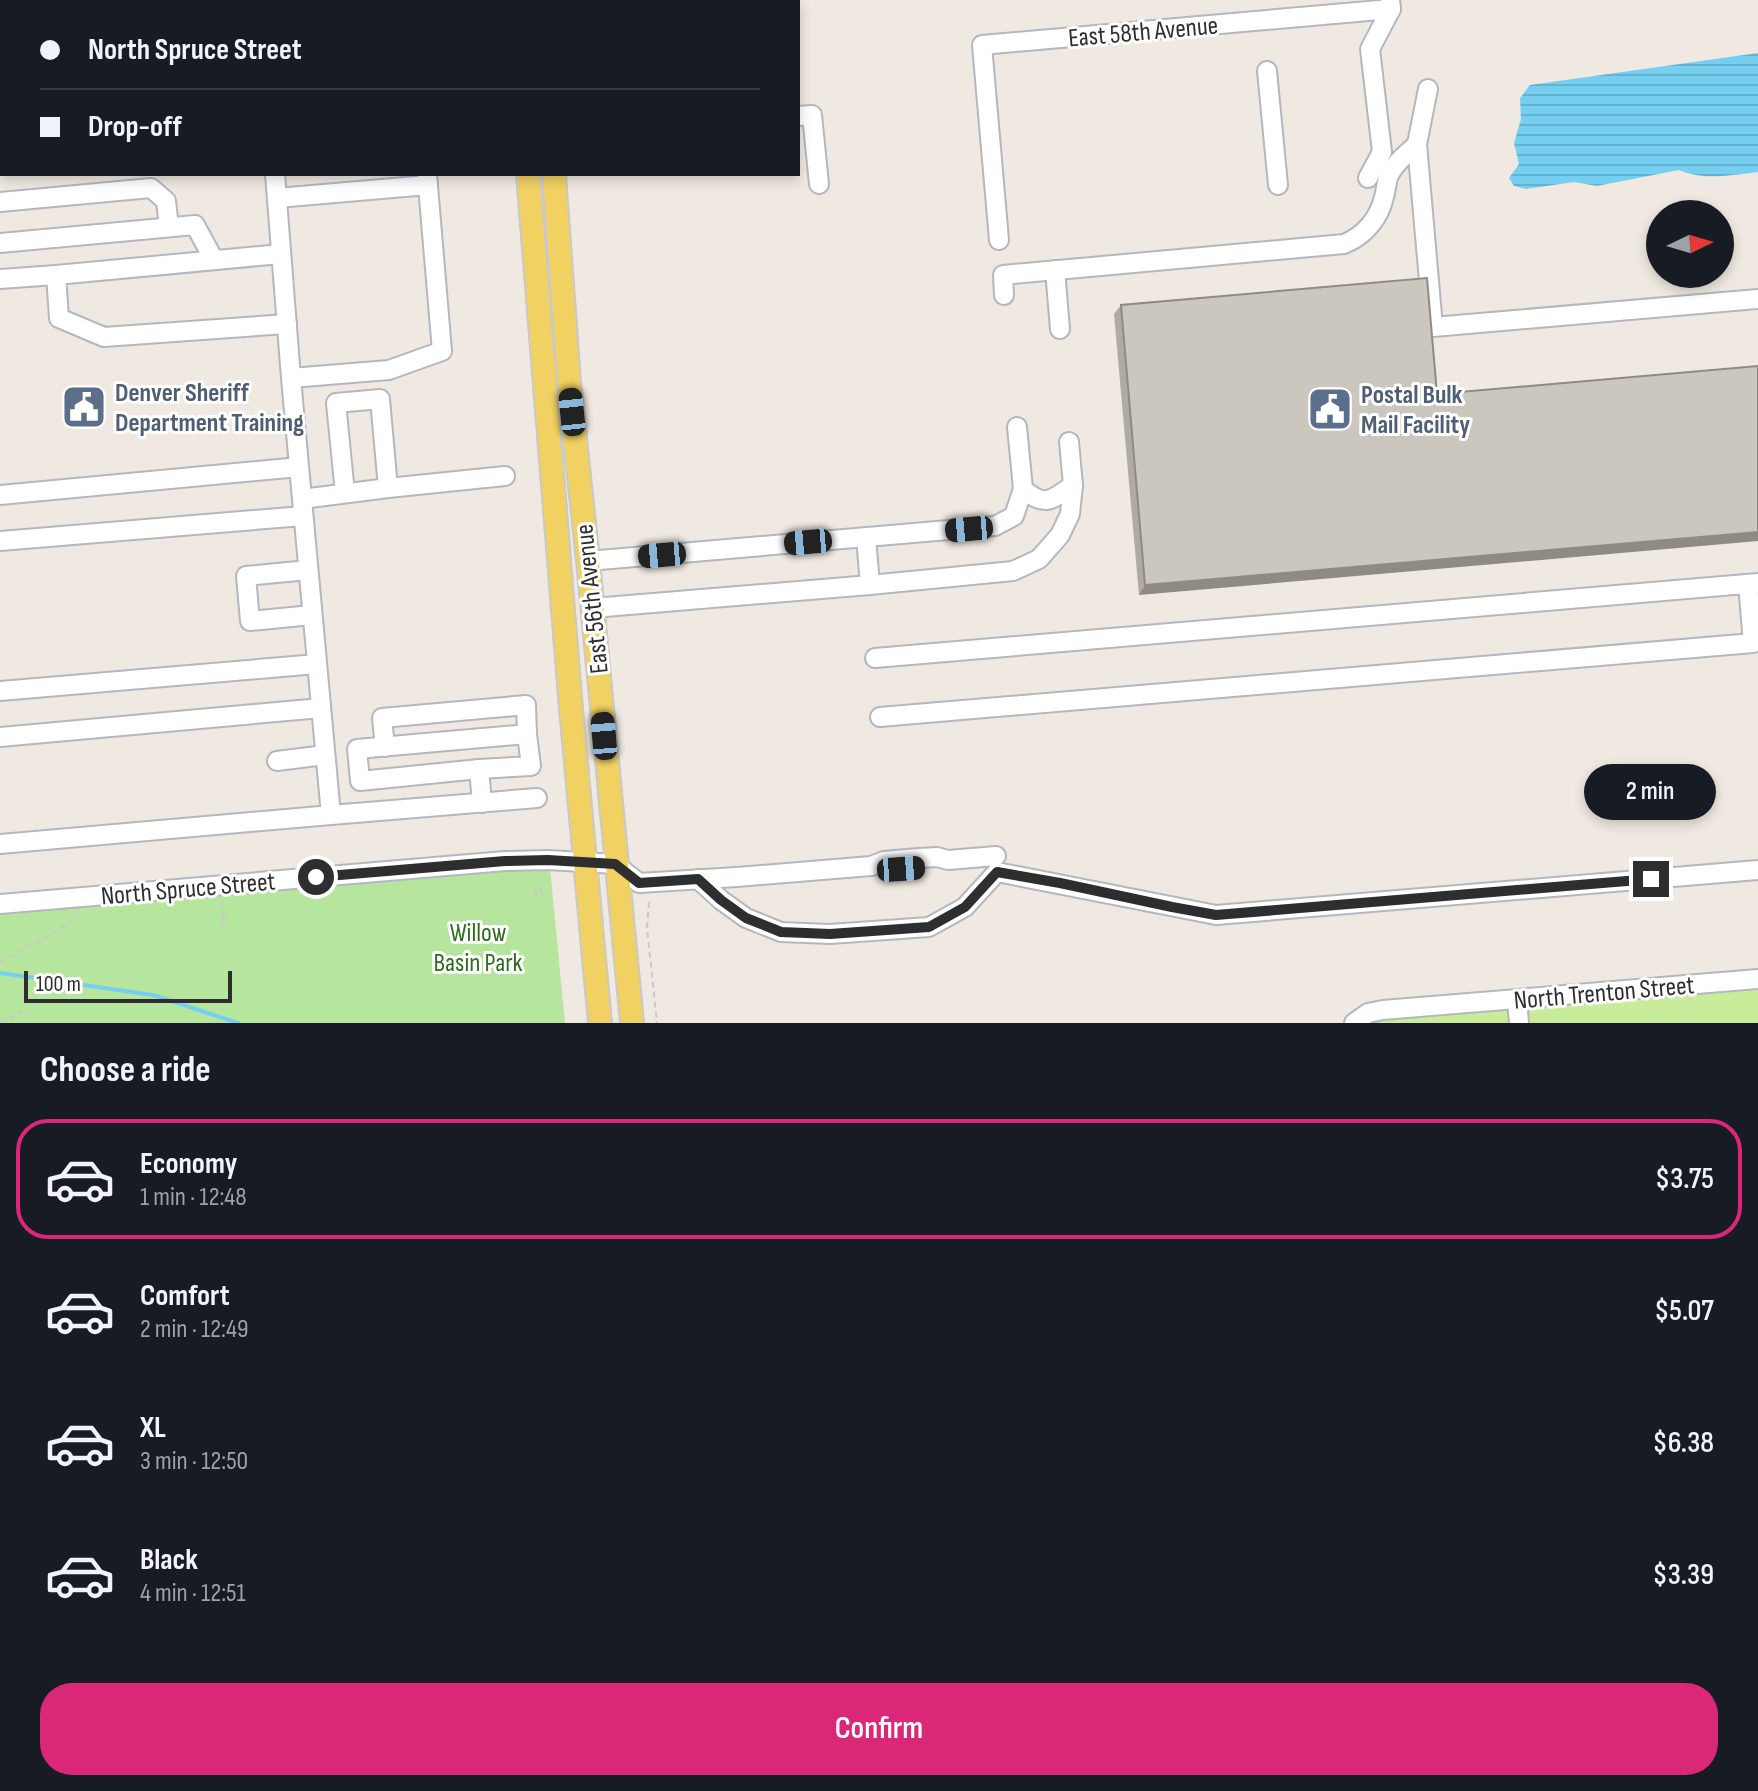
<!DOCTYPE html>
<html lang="en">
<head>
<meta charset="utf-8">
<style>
  body { margin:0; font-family:"Sofia Sans Condensed",sans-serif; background:#242831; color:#f1f3f6; height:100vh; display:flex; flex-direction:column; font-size:30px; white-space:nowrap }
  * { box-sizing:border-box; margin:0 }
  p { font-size:26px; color:#9ea1a6 }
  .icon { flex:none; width:44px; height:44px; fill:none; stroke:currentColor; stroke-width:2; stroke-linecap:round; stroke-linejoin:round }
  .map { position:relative; height:1023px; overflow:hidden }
  .details { display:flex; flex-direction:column; background:#171b24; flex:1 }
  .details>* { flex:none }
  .banner { position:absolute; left:0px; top:0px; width:800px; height:176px; box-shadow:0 4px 12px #0003; display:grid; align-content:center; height:176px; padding:0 40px; background:#171b24 }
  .needle { width:52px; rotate:85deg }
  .tools { position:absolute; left:1646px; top:200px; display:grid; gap:16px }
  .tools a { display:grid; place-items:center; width:88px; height:88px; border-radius:50%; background:#171b24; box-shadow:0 4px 12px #0003; font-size:40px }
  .scale { position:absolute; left:24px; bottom:20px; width:208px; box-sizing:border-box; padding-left:8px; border:4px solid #2e2e2e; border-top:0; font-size:22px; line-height:28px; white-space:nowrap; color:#2e2e2e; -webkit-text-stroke:6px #fff; paint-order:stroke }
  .end { position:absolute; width:36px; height:36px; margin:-18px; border:10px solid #2e2e2e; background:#fff; box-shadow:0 0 0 4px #fff }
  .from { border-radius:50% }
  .bubble { position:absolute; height:56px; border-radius:28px; background:#171b24; box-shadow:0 4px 12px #0003; font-size:26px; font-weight:600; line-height:56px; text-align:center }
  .car { position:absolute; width:24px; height:48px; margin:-24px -12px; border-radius:10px; box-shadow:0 0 6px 2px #0007; background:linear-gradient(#222 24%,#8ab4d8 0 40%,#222 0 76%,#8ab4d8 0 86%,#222 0) }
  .banner b { display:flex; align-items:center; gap:28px; height:76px; font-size:30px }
  .banner b+b { border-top:2px solid #363941 }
  .banner i { width:20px; height:20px; background:#f1f3f6 }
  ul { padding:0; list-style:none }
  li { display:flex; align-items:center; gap:24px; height:120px; margin:0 16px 12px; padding:0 24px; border:4px solid transparent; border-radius:32px }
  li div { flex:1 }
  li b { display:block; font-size:30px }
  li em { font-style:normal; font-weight:600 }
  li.on { border-color:#db2777 }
  li>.icon { width:72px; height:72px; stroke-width:1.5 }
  h2 { padding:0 40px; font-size:36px; line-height:96px }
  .cta { display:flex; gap:16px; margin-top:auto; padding:16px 40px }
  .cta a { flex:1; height:92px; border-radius:32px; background:#db2777; color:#fff; font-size:32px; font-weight:600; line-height:92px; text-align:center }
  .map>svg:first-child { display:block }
  .grass { fill:#b6e59e }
  .pitch { fill:#c9ec9a }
  .water { fill:url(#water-rules) }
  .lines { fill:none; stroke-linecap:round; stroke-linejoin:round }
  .stream { stroke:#75cff0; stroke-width:4 }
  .minor-casing { stroke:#b4b7c1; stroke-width:22 }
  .major-casing { stroke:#c9c9c9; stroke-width:26 }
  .path { stroke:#c9c9c9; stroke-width:2; stroke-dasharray:6 4; stroke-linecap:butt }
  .minor { stroke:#fff; stroke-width:18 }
  .major { stroke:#f2d163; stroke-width:22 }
  .wall { fill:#afaba4 }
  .shaded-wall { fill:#8e8b86 }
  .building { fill:#cbc7bf; stroke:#8e8b86; stroke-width:2 }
  .route { stroke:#2e2e2e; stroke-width:10 }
  .labels { text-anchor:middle; stroke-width:6; stroke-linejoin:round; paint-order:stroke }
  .street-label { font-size:26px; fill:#2e2e2e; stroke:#fff }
  .service-label { font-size:26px; font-weight:bold; fill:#4e5e75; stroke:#fff; text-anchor:start }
  .park-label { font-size:26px; fill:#2c6e1b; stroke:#fff }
</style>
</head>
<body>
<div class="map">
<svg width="1758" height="1023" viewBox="0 0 1758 1023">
  <defs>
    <pattern id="water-rules" width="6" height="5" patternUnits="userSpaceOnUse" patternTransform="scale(2)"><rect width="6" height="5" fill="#75cff0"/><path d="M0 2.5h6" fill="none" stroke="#66b2ce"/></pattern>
  </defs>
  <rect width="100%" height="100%" fill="#efe9e1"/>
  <!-- grass -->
  <polygon class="grass" points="499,868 550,868 565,1023 0,1023 0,911"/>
  <!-- pitch -->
  <polygon class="pitch" points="1758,979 1758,1023 1354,1023 1356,1021"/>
  <!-- water -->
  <g class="water">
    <polygon points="24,0 458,0 457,2 26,2"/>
    <path d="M 1758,53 L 1758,172 C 1730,175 1705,181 1679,170 L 1597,186 L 1574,182 L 1526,189 L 1514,186 L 1509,178 L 1519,164 L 1514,143 L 1521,119 L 1520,98 L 1530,85 Z"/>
  </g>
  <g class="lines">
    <!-- stream -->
    <polyline class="stream" points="0,973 153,995 238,1023"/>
    <!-- minor casing -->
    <g class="minor-casing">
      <g id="minor">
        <polyline points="1267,71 1278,185"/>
        <polyline points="1428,89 1417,144 1433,327 1758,299"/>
        <polyline points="798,116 812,115 819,184"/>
        <polyline points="0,154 2,153"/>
        <polyline points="275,174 291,378"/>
        <polyline points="1368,178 1382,152 1370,49 1391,9"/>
        <polyline points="277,198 428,185"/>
        <polyline points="0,202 151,188 166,201 169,227"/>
        <polyline points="999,240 982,45 1391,9 1390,0"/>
        <polyline points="0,243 195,225 214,260"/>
        <polyline points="281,254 56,275 59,318 104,337 287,324"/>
        <polyline points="1055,270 1060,329"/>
        <polyline points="0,279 56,275"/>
        <path d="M 1004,295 L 1003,275 L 1344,244 C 1364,236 1379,219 1384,197 C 1386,191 1386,184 1388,178 C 1393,164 1407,154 1417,144"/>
        <polyline points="388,488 505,476"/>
        <path d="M 1023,489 C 1045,508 1052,500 1073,485"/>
        <polyline points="345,493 336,403 380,399 388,488 302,499 291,378 389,370 442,351 427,174"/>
        <polyline points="0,495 299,467"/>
        <polyline points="302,499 331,815 537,798"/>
        <polyline points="866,537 870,585"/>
        <polyline points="0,541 303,516"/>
        <polyline points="588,561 995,526 1014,516 1023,489 1017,427"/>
        <polyline points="308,570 246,576 250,621 312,615"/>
        <polyline points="593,608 870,585 1013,571 1039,559 1060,535 1070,514 1073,485 1069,442"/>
        <polyline points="875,658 1758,583"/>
        <polyline points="0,691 317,664"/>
        <polyline points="880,717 1753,643 1748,584"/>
        <polyline points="0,737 321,708"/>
        <polyline points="385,747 382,718 526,705 527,734 357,749 360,781 479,769 482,803"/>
        <polyline points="277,761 325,755"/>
        <polyline points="479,769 531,766 527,734"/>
        <polyline points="0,844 331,815"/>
        <polyline points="698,879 721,900 746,918 781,932 830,934 929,927 965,907 997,872 1216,915 1758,870"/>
        <polyline points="0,904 505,861 548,860 615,864 639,883 737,877 871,866 884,861 919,858 937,857 948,860 996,856"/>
        <polyline points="1517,999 1519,1023"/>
        <polyline points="1354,1023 1368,1013 1383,1010 1758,979"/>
      </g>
    </g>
    <!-- major casing -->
    <g class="major-casing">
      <g id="major">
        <polyline points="514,0 514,2"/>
        <polyline points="542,0 542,2"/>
        <polyline points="528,174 571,709 600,1023"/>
        <polyline points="554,174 569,382 588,561 632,1023"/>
      </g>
    </g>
    <!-- path -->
    <g class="path">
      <polyline points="536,896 535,891 540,889 542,892 541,896"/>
      <polyline points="222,900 223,917"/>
      <polyline points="649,902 647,928 657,1023"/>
      <polygon points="222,917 225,917 227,920 225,924 220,922"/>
      <polyline points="0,962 51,935 79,915"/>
      <polyline points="0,1022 23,1011"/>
    </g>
    <!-- minor -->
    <use href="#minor" class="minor"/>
    <!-- major -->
    <use href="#major" class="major"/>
  </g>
  <!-- wall -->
  <polygon class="wall" points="1427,278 1139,595 1114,314 1121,305"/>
  <!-- shaded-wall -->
  <polygon class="shaded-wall" points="1758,532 1758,541 1139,595 1145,585"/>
  <!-- building -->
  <polygon class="building" points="1427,278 1437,394 1758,366 1758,532 1145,585 1121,305"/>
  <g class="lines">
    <!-- route -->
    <polyline class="route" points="316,877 505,861 548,860 615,864 639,883 698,879 721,900 746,918 781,932 830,934 929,927 965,907 997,872 1060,883 1172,907 1216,915 1651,879"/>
  </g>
  <!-- icons -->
  <defs>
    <g id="civic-square" transform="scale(2.3)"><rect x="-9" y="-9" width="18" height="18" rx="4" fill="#5c6f8a" stroke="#fff"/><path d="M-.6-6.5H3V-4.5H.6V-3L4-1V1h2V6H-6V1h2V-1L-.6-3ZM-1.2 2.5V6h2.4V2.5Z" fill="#fff"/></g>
  </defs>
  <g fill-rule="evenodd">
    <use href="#civic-square" x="84" y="407"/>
    <use href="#civic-square" x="1330" y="409"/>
  </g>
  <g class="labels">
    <!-- street labels -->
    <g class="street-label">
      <text transform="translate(1143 31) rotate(-5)" y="9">East 58th Avenue</text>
      <text transform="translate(591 599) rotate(-96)" y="9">East 56th Avenue</text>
      <text transform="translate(188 888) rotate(-5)" y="9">North Spruce Street</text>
      <text transform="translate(1604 992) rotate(-5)" y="9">North Trenton Street</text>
    </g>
    <!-- service labels -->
    <g class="service-label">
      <text x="115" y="401">Denver Sheriff<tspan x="115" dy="30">Department Training</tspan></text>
      <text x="1361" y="403">Postal Bulk<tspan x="1361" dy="30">Mail Facility</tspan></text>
    </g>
    <!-- park labels -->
    <g class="park-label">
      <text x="478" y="941">Willow<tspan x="478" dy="30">Basin Park</tspan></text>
    </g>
  </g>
</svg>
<div class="tools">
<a><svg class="needle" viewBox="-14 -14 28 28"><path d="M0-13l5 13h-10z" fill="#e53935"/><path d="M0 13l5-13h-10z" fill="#9ea1a6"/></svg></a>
</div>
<div class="scale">100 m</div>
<i class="end from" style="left:316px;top:877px"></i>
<i class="end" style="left:1651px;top:879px"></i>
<div class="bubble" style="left:1584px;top:764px;width:132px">2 min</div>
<i class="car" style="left:572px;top:412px;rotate:354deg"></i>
<i class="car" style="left:969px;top:529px;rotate:265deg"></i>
<i class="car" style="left:808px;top:542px;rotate:265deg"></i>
<i class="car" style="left:662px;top:555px;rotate:265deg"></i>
<i class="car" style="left:604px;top:736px;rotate:355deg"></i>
<i class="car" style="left:901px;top:869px;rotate:86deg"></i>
<div class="banner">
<b><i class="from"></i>North Spruce Street</b>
<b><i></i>Drop-off</b>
</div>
</div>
<section class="details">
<h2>Choose a ride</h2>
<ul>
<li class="on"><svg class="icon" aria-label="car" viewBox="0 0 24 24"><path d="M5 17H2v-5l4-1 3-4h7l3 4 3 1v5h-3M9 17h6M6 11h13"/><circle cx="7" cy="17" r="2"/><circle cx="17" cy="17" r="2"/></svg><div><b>Economy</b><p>1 min · 12:48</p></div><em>$3.75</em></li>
<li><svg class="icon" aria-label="car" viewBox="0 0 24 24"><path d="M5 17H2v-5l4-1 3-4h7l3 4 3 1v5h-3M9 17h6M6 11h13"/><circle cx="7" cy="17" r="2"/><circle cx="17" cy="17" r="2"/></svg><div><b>Comfort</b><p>2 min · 12:49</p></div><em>$5.07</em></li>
<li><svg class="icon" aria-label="car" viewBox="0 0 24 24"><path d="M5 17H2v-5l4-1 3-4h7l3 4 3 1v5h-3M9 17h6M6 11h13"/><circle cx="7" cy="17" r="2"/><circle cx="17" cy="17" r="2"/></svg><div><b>XL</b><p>3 min · 12:50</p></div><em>$6.38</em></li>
<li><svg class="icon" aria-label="car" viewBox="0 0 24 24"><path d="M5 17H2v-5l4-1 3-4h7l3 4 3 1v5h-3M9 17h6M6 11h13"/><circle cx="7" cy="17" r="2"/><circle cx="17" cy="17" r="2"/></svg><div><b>Black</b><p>4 min · 12:51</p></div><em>$3.39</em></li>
</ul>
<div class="cta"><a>Confirm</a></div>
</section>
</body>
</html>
